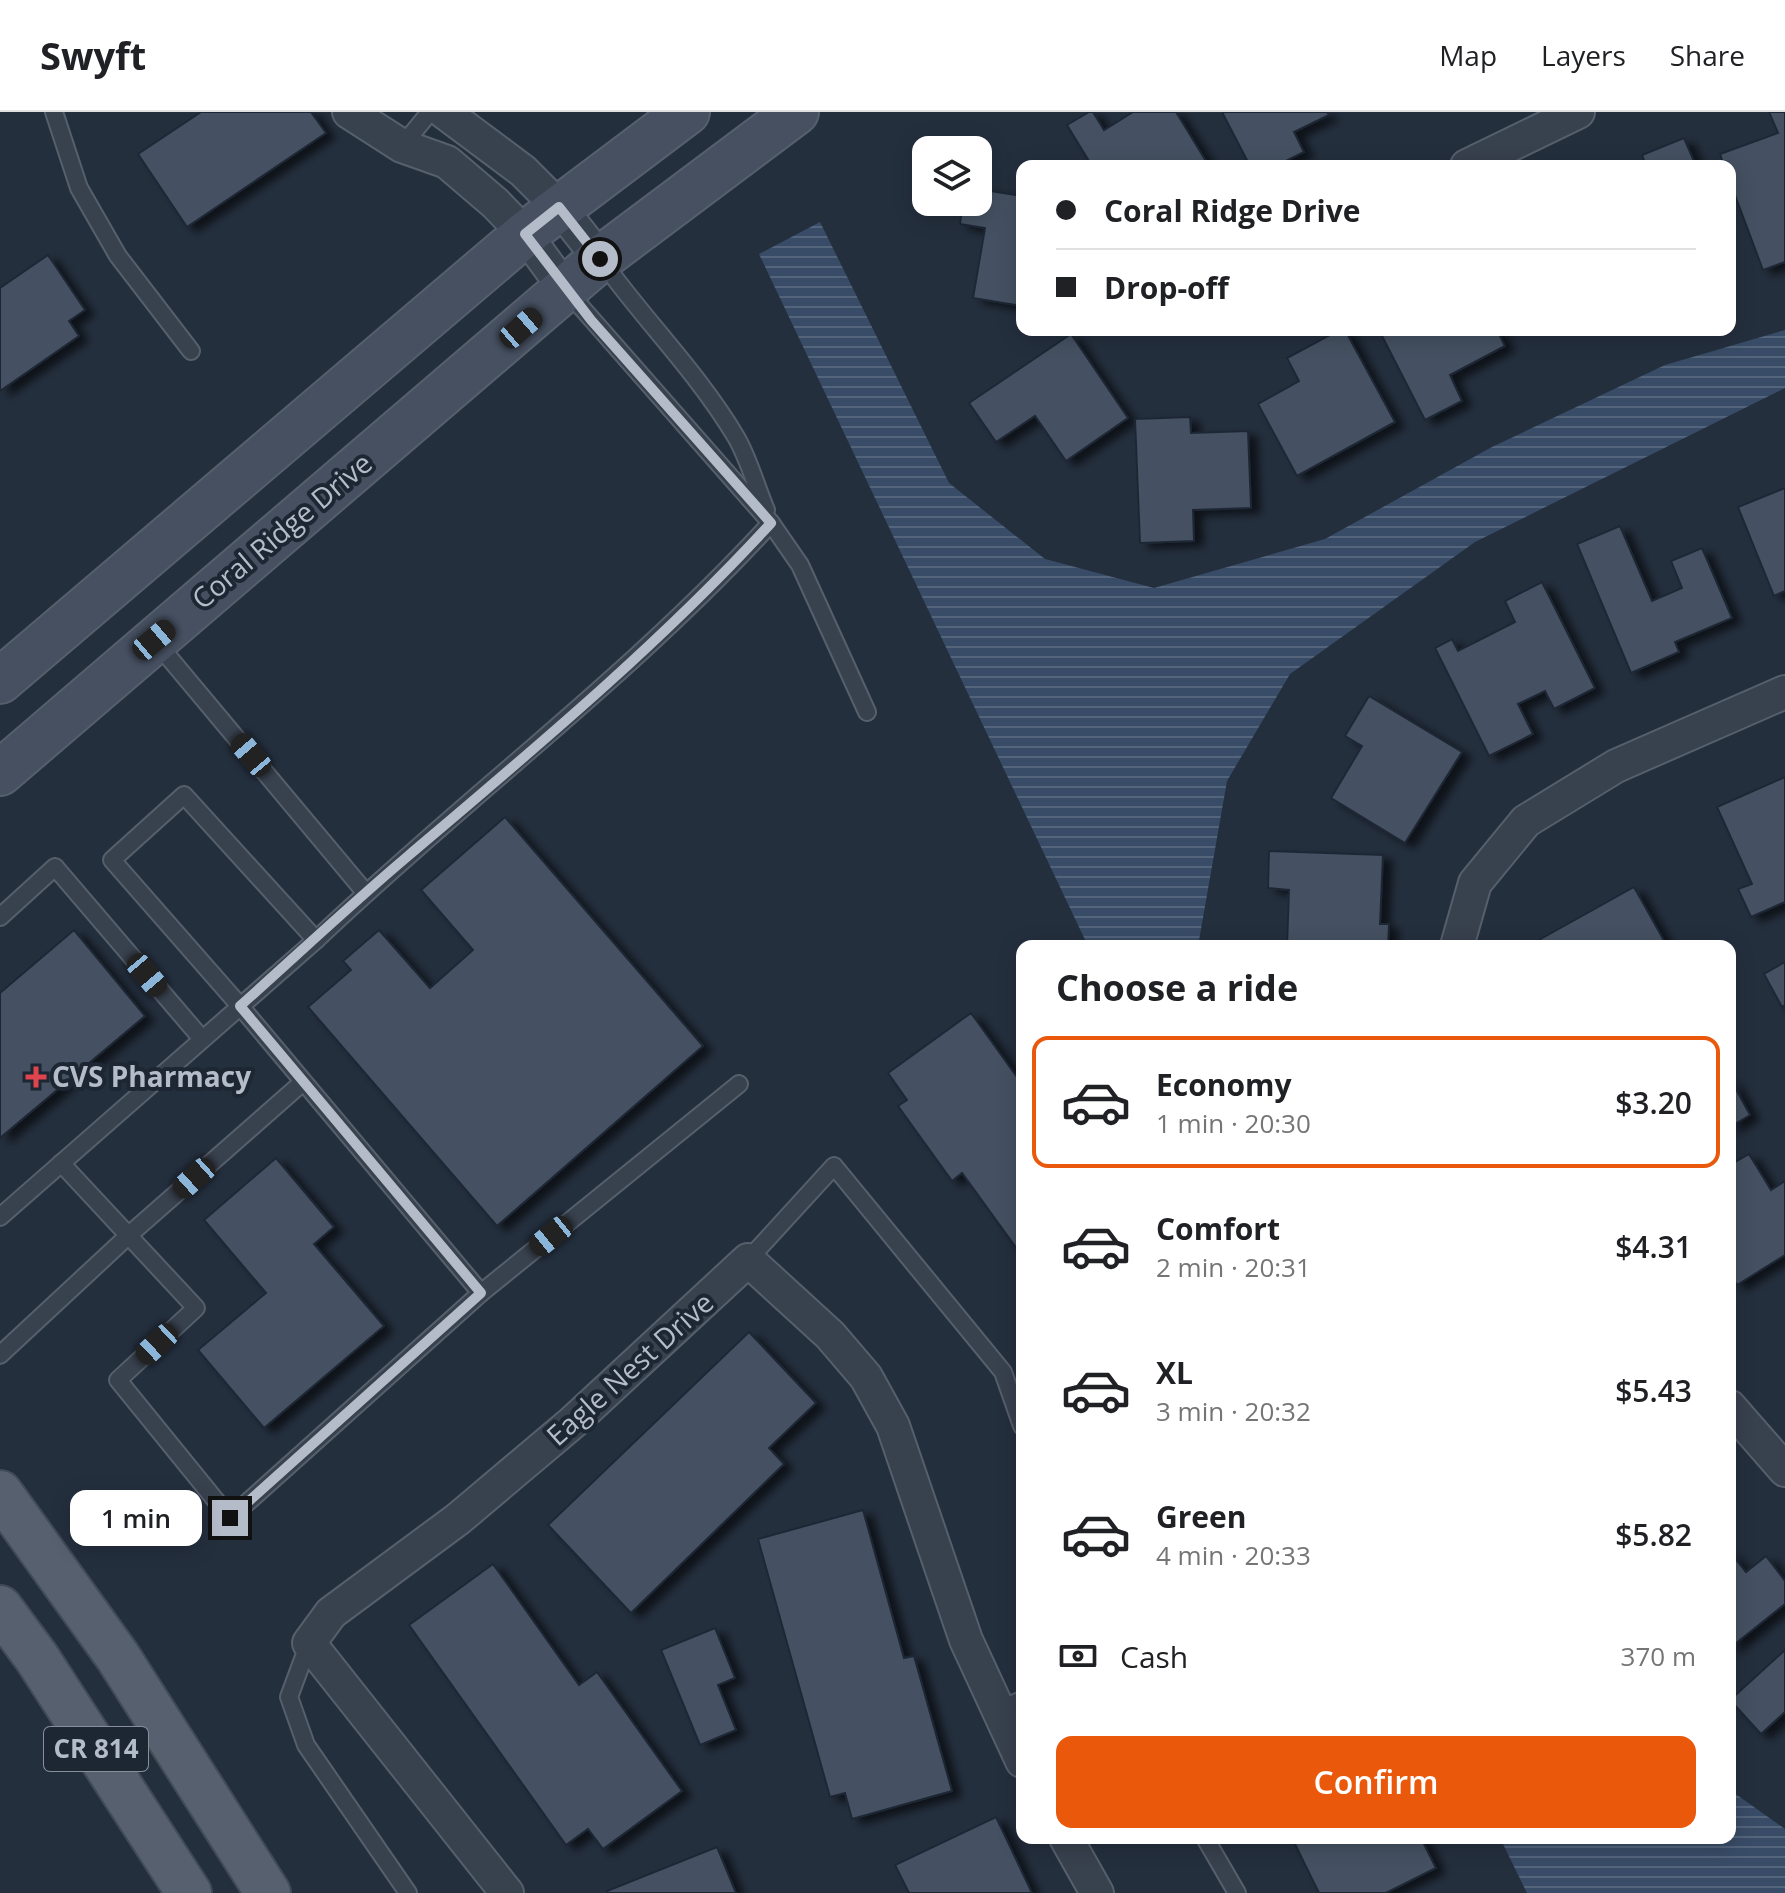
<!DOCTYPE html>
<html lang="en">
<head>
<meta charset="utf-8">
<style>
  body { margin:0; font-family:"Open Sans",sans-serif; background:#f2f2f2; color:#202124; height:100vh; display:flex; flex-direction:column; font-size:30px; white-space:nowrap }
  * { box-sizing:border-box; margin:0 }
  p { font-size:26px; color:#757577 }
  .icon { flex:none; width:44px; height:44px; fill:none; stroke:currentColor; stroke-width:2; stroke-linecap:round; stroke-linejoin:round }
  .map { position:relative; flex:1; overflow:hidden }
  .panel { position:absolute; left:1016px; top:828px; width:720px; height:904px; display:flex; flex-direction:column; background:#fff; border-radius:16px; box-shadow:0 4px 20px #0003 }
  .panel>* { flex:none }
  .hud { position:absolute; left:1016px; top:48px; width:720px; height:176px; border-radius:16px; box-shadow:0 4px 20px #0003; display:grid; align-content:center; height:176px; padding:0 40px; background:#fff }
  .fabs { position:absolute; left:912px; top:24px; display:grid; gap:16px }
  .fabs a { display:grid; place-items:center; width:80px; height:80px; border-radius:16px; background:#fff; box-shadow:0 4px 20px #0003; font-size:40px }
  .end { position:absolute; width:36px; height:36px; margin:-18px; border:10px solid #b4bcc9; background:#111; box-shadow:0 0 0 4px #111 }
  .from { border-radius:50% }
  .bubble { position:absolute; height:56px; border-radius:16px; background:#fff; box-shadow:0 4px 20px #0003; font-size:26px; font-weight:600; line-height:56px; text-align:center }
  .car { position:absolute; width:24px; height:48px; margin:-24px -12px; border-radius:10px; box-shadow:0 0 6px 2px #0007; background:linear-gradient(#222 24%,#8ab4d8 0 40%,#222 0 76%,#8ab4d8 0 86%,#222 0) }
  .hud b { display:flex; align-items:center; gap:28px; height:76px; font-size:30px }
  .hud b+b { border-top:2px solid #e0e0e0 }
  .hud i { width:20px; height:20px; background:#202124 }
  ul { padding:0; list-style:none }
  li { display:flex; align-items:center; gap:24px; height:132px; margin:0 16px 12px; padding:0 24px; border:4px solid transparent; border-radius:16px }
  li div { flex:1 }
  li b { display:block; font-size:30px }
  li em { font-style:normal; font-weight:600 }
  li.selected { border-color:#ea580c }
  li>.icon { width:72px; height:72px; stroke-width:1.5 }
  h2 { padding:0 40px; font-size:36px; line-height:96px }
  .pay { display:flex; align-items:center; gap:20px; height:88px; padding:0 40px; font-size:30px }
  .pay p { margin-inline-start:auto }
  .cta { display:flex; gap:16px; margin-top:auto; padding:16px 40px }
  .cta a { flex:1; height:92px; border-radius:16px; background:#ea580c; color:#fff; font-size:32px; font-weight:600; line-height:92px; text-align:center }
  header { display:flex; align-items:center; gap:48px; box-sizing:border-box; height:112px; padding:0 40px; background:#fff; border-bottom:2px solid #e0e0e0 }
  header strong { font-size:38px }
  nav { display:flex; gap:44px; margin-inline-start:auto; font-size:28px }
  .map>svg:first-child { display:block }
  .water { fill:url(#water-rules) }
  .building { fill:#455162; stroke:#1f2835; stroke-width:2; filter:url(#shadow) }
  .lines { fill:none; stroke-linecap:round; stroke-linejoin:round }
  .lane-casing { stroke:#565f6c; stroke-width:20 }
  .street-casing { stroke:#565f6c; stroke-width:36 }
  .secondary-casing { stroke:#565f6c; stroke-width:48 }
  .primary-casing { stroke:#414a57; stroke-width:48 }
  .lane { stroke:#38414e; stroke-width:16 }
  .street { stroke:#38414e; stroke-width:32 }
  .secondary { stroke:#465061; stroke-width:44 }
  .primary { stroke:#56606e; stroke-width:44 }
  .route { stroke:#b4bcc9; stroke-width:10 }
  .health-dot { fill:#e0444e; stroke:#1d2633; stroke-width:3 }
  .labels { text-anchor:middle; stroke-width:8; stroke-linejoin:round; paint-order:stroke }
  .shield { fill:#1d2633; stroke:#878f9c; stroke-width:2 }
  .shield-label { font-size:26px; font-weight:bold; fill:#b4bcc9 }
  .street-label { font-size:28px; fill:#b4bcc9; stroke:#1d2633 }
  .poi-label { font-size:28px; font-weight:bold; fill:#b4bcc9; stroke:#1d2633; text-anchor:start }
</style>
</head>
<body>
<header>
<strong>Swyft</strong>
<nav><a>Map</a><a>Layers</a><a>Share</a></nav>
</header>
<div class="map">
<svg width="1785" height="1781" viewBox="0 0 1785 1781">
  <defs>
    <pattern id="water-rules" width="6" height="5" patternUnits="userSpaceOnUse" patternTransform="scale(2)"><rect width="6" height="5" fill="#394c67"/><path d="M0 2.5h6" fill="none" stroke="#53647b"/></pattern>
    <filter id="shadow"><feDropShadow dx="9" dy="5" stdDeviation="4" flood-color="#0009"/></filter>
  </defs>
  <rect width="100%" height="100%" fill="#242f3e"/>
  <!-- water -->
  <g class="water">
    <polygon points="820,110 949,371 1045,447 1154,476 1325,427 1492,335 1665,253 1785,218 1785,276 1475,430 1290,562 1227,669 1198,834 1088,834 759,142"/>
    <polygon points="1730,1678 1785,1717 1785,1781 1527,1781 1500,1726 1730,1726"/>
  </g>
  <!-- building -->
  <g class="building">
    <polygon points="201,0 311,0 326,21 187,115 138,42"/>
    <polygon points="1089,0 1093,0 1104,18 1133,0 1176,0 1209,54 1092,54 1067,13"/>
    <polygon points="1222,0 1327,0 1329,3 1294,20 1304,40 1276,54 1250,54"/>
    <polygon points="1769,0 1785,0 1785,150 1763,158 1730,70 1730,54 1724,54 1720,42 1778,21"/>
    <polygon points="1684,26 1696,54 1637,54 1645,51 1642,43"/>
    <polygon points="978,77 1022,84 1022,194 973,186 985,116 960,112 963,90 978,90"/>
    <polygon points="48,143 85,198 69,209 79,224 0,279 0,176"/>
    <polygon points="1339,218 1345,218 1395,310 1297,364 1258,292 1299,269 1287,246"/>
    <polygon points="1379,218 1497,218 1505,234 1450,263 1462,289 1425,308"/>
    <polygon points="1071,222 1128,306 1066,349 1035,304 996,330 969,291"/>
    <polygon points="1190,305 1191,321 1248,319 1251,396 1193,398 1194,429 1140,431 1135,307"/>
    <polygon points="1785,376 1785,479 1774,484 1738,395"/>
    <polygon points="1620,414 1652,489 1682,476 1671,449 1702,436 1732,506 1675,530 1679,540 1631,561 1577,432"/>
    <polygon points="1542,470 1595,576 1554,597 1545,579 1518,592 1533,622 1489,644 1435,536 1452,527 1458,539 1515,510 1505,489"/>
    <polygon points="1369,584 1462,640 1405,731 1331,686 1362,634 1345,624"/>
    <polygon points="1785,665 1785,790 1751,805 1738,777 1752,772 1717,695"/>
    <polygon points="505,705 703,934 497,1114 308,895 351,858 343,849 379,818 430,876 473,838 421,778"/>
    <polygon points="1269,739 1383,743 1380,812 1389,812 1388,834 1287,834 1289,778 1268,776"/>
    <polygon points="1634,775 1667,834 1540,834 1537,829"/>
    <polygon points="74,818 145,904 0,1026 0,881"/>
    <polygon points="1785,850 1785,893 1782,895 1764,862"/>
    <polygon points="971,901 1022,972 1022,1144 962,1061 952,1069 898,994 907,988 888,961"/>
    <polygon points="1730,966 1750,1003 1730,1015"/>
    <polygon points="1749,1042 1771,1078 1785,1069 1785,1143 1737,1173 1730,1162 1730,1053"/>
    <polygon points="276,1046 334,1115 314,1132 384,1214 264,1316 198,1238 266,1181 204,1108"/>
    <polygon points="749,1220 816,1291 769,1336 784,1352 631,1501 548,1413"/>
    <polygon points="863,1398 904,1546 914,1544 952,1679 852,1707 845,1681 830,1685 758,1427"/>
    <polygon points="1730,1440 1746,1460 1766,1444 1785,1469 1785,1492 1730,1536"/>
    <polygon points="493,1452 579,1573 597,1560 682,1679 603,1737 588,1717 566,1733 409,1513"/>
    <polygon points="715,1516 735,1566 718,1573 736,1618 700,1633 661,1538"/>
    <polygon points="1785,1538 1785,1600 1761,1622 1730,1588"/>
    <polygon points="996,1705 1032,1781 909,1781 895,1753"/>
    <polygon points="1292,1726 1421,1726 1436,1756 1386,1781 1319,1781"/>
    <polygon points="717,1735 736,1781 608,1781 607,1779"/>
  </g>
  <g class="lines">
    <!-- lane casing -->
    <g class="lane-casing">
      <g id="lane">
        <polyline points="54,0 79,76 118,144 191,239"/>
        <polyline points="402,34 430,0"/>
        <path d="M 602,149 C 645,209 698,261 736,325 C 749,347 756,375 766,398"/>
        <polyline points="567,179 771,411 800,453 867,600"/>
        <polyline points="156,530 365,780"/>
        <polyline points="0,805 55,755 202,927"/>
        <polyline points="61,1051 196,1196 118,1268 230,1406 481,1181 240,894 112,748 184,683 316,828"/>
        <path d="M 0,1105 L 316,828 C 465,686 632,563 771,411"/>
        <polyline points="748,1148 834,1054 1003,1260 1022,1314"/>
        <polyline points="481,1181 739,972"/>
        <polyline points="0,1243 129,1123 303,970"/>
        <polyline points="309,1531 289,1585 306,1633 408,1781"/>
        <polyline points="998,1598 1022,1588"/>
        <polyline points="1205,1726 1237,1781"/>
      </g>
    </g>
    <!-- street casing -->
    <g class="street-casing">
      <g id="street">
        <polyline points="349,0 402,34 447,50 495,91 525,122 566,178"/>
        <polyline points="444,0 523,59 559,95 600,147"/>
        <polyline points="1467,54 1578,0"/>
        <polyline points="1457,834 1475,771 1526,709 1616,654 1785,580"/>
        <polyline points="1730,1295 1785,1358"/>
        <polyline points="1066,1726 1097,1781"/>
        <polyline points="507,1781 309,1531 331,1501 458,1407 573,1310 748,1148 830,1223 866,1265 893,1314 966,1528 1022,1649"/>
      </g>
    </g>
    <!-- secondary casing -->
    <g class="secondary-casing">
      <g id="secondary">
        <polyline points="0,569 525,122 687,0"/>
        <polyline points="0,661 600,147 796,0"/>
      </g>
    </g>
    <!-- primary casing -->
    <g class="primary-casing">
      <g id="primary">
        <polyline points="0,1381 118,1545 268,1781"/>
        <polyline points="0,1496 37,1546 189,1781"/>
      </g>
    </g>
    <!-- lane -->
    <use href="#lane" class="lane"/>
    <!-- street -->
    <use href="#street" class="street"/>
    <!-- secondary -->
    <use href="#secondary" class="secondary"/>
    <!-- primary -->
    <use href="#primary" class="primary"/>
  </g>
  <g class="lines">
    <!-- route -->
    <path class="route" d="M 230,1406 L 481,1181 L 240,894 C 296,844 350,793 408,744 C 533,638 660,532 771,411 L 591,208 L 525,122 L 559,95 L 600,147"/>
  </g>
  <!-- markers -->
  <path class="health-dot" d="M32 953h8v8h8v8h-8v8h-8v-8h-8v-8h8z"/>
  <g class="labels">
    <!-- shield labels -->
    <rect class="shield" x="44" y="1615" width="104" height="44" rx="6"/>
    <g class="shield-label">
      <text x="96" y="1646">CR 814</text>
    </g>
    <!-- street labels -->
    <g class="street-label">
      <text transform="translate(282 419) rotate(-40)" y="10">Coral Ridge Drive</text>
      <text transform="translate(630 1257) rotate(-42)" y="10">Eagle Nest Drive</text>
    </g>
    <!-- poi labels -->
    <g class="poi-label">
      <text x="52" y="975">CVS Pharmacy</text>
    </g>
  </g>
</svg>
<div class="fabs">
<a><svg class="icon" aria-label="layers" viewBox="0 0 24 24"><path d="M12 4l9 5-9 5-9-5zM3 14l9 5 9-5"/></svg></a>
</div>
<i class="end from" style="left:600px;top:147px"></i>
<i class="end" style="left:230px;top:1406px"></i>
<div class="bubble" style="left:70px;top:1378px;width:132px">1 min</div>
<i class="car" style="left:521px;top:216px;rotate:49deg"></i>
<i class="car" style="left:154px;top:528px;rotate:50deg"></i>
<i class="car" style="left:251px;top:643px;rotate:320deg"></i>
<i class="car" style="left:147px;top:863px;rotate:140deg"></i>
<i class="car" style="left:194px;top:1066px;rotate:228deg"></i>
<i class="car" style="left:551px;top:1124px;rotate:231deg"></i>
<i class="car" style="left:157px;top:1232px;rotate:227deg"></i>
<div class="hud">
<b><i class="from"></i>Coral Ridge Drive</b>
<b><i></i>Drop-off</b>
</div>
<section class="panel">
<h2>Choose a ride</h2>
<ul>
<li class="selected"><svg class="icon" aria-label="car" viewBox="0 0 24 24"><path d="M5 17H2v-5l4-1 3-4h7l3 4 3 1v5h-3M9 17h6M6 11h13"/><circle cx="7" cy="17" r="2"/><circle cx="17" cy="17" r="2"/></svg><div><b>Economy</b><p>1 min · 20:30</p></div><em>$3.20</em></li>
<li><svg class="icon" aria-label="car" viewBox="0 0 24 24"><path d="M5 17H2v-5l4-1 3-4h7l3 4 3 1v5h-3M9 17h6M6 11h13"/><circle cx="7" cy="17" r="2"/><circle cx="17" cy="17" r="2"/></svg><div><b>Comfort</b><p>2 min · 20:31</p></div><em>$4.31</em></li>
<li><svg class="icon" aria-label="car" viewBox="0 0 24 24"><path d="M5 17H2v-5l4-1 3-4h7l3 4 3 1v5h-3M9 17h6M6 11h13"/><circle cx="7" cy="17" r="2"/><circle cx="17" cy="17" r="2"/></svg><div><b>XL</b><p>3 min · 20:32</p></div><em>$5.43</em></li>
<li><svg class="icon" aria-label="car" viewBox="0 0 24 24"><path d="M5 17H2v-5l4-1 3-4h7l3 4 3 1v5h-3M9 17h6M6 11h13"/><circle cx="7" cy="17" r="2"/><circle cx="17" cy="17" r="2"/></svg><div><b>Green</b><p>4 min · 20:33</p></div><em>$5.82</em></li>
</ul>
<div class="pay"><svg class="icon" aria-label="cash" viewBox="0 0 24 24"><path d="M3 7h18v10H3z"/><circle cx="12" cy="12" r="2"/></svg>Cash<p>370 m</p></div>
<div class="cta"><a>Confirm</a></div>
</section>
</div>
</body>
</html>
